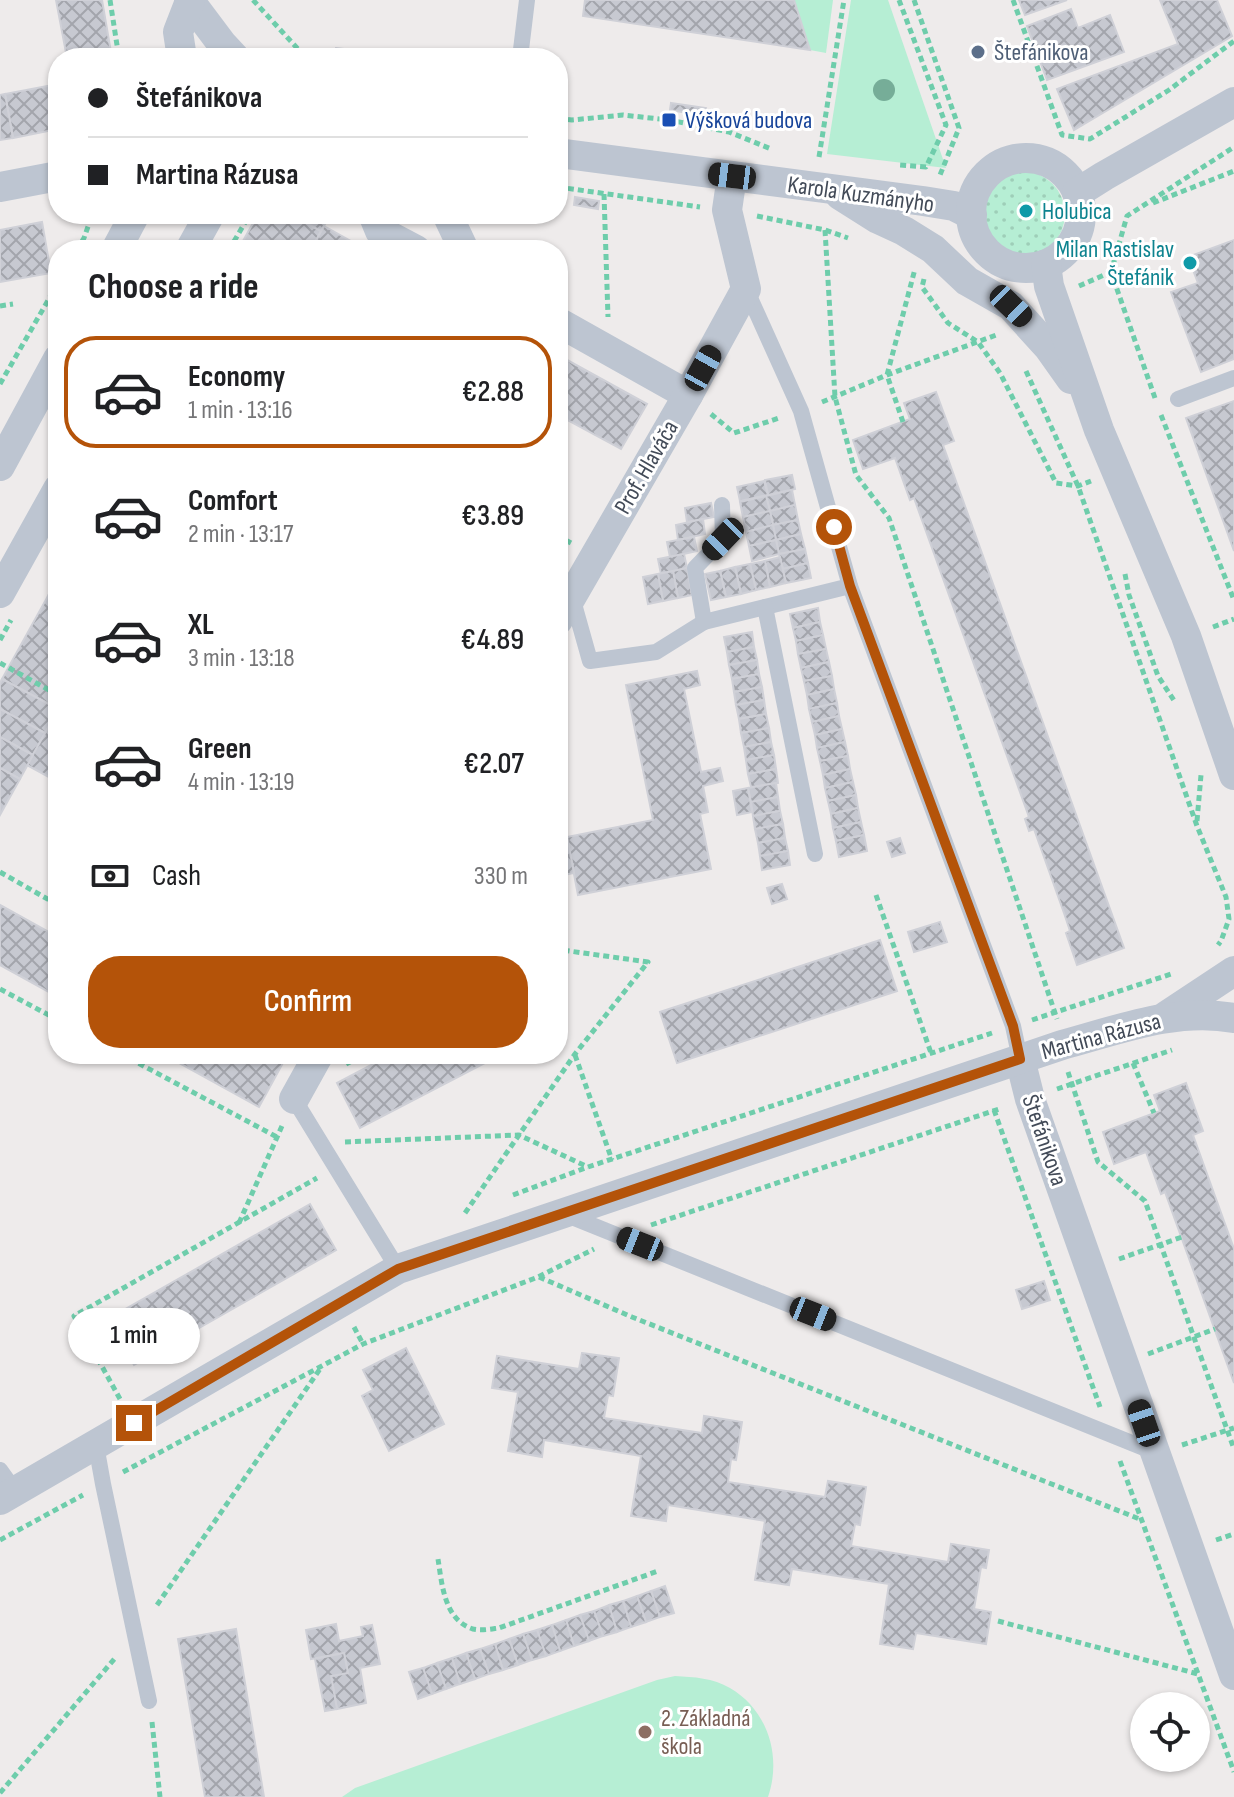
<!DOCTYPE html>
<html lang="en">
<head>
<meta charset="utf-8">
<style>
  body { margin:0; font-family:"Sofia Sans Condensed",sans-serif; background:#f2f2f2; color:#202124; height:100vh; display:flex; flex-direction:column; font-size:30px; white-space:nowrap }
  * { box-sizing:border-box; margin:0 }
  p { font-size:26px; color:#757577 }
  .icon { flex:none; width:44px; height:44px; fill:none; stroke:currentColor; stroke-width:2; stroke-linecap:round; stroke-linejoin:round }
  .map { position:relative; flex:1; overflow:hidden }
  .panel { position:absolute; left:48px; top:240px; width:520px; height:824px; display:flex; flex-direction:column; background:#fff; border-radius:32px; box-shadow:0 2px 6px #0004 }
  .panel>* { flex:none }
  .banner { position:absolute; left:48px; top:48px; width:520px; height:176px; border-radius:32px; box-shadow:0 2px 6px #0004; display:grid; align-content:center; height:176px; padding:0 40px; background:#fff }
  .controls { position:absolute; left:1130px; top:1692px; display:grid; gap:16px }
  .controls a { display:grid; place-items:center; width:80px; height:80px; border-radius:50%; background:#fff; box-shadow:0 2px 6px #0004; font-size:40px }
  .end { position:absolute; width:36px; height:36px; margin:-18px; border:10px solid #b45309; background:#fff; box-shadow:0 0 0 4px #fff }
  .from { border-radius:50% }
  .bubble { position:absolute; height:56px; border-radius:28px; background:#fff; box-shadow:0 2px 6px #0004; font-size:26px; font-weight:600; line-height:56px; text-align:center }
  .car { position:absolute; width:24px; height:48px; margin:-24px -12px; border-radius:10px; box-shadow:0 0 6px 2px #0007; background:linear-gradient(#222 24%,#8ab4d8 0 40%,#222 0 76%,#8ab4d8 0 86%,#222 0) }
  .banner b { display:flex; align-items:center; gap:28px; height:76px; font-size:30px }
  .banner b+b { border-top:2px solid #e0e0e0 }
  .banner i { width:20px; height:20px; background:#202124 }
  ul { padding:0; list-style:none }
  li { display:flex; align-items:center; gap:24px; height:112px; margin:0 16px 12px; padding:0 24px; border:4px solid transparent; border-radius:32px }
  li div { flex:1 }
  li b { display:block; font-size:30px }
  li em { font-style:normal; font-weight:600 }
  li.active { border-color:#b45309 }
  li>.icon { width:72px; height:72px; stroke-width:1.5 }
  h2 { padding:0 40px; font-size:36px; line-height:96px }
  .pay { display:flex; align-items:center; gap:20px; height:88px; padding:0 40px; font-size:30px }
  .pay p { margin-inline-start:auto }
  .button { display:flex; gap:16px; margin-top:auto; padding:16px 40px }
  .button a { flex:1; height:92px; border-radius:32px; background:#b45309; color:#fff; font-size:32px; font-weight:600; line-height:92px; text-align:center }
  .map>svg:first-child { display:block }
  .grass { fill:url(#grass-dots) }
  .green { fill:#b6eed4 }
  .building { fill:url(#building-cross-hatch); stroke:#cfd0d7; stroke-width:2 }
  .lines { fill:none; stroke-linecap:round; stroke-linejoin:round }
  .path { stroke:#6ecdab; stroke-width:5; stroke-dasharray:6 4; stroke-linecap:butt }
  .service { stroke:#bdc5d1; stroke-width:16 }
  .minor { stroke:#bdc5d1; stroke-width:30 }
  .tree { fill:#76ad98 }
  .route { stroke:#b45309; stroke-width:10 }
  .service-dot { fill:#5c6f8a; stroke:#fff; stroke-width:3 }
  .transit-dot { fill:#1a4fb4; stroke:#fff; stroke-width:3 }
  .culture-dot { fill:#0f9aa8; stroke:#fff; stroke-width:3 }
  .education-dot { fill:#8d6e63; stroke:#fff; stroke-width:3 }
  .labels { text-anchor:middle; stroke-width:6; stroke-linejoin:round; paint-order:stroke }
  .service-label { font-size:24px; fill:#4e5e75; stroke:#fff; text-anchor:start }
  .transit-label { font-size:24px; fill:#164399; stroke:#fff; text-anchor:start }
  .street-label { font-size:24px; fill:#434b58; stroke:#fff }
  .culture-label { font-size:24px; fill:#0d838f; stroke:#fff; text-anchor:start }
  .education-label { font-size:24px; fill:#785e54; stroke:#fff; text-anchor:start }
</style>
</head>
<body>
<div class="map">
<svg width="1234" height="1797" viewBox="0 0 1234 1797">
  <defs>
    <pattern id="grass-dots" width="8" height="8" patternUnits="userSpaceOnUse" patternTransform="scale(2)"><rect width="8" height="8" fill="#b6eed4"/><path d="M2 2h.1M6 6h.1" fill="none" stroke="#9eceb8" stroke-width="1.8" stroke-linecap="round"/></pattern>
    <pattern id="building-cross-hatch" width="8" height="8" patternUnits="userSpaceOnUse" patternTransform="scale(2)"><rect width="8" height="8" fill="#c7c9d1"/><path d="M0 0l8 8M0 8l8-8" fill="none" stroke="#a3a5ac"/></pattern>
  </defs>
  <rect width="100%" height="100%" fill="#eeebeb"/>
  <!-- grass -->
  <circle class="grass" cx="1022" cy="214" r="43"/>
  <!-- green -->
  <g class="green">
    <polygon points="794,0 833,0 826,53 810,50"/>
    <polygon points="851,0 888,0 946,168 827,154"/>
    <path d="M 675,1676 C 694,1677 713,1678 730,1688 C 768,1710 782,1757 768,1797 L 342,1797 L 355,1788 L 657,1680 Z"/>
  </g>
  <!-- building -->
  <g class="building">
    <polygon points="56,0 102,0 112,58 67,58"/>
    <polygon points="585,0 794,0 810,50 583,16"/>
    <polygon points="1019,0 1067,0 1025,15"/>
    <polygon points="1160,0 1217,0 1232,36 1074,130 1057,89 1178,44"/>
    <polygon points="1071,9 1078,28 1110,15 1124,52 1047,80 1027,26"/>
    <polygon points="336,48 368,52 367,58 335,58"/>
    <polygon points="58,84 58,129 13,138 5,94"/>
    <polygon points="5,94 13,138 0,140 0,95"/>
    <polygon points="671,103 706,108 705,116 670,110"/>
    <polygon points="575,197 599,201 598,209 574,205"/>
    <polygon points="258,214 289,214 321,231 311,250 238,250"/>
    <polygon points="289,214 331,214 321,231"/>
    <polygon points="42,222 51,273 0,282 0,230"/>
    <polygon points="324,226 367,250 311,250"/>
    <polygon points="1234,240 1234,359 1201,372 1171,292 1198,283 1188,257"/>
    <polygon points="558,355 647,404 621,449 558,415"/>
    <polygon points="936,392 954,441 943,445 1124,948 1077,965 1066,933 1070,931 1064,913 1034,829 1029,831 1025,819 1029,817 914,498 910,500 895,458 863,469 853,440 910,419 904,403"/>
    <polygon points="1234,401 1234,551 1186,418"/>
    <polygon points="792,475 795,489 768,495 765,480"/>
    <polygon points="764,481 768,495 740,501 737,487"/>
    <polygon points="792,490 795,505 770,511 766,496"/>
    <polygon points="766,496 770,511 743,517 740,502"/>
    <polygon points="711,503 714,517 687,522 685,508"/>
    <polygon points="795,505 798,520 773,525 770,511"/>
    <polygon points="770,511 773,525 746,532 743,517"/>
    <polygon points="703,519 705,534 678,540 676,525"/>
    <polygon points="798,520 801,534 776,540 773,525"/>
    <polygon points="773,525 776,540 749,546 746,532"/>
    <polygon points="801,534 805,549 779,554 776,540"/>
    <polygon points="694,537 697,551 670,557 667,542"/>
    <polygon points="776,540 779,554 752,561 749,546"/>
    <polygon points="805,549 808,563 783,569 779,554"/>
    <polygon points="684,554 687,568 661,574 658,559"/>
    <polygon points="780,557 786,583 770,587 765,561"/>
    <polygon points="765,561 770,587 756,590 750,564"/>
    <polygon points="808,563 811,578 786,583 783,569"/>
    <polygon points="750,564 756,590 741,594 735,567"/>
    <polygon points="735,567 741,594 726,597 720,571"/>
    <polygon points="687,568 692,595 678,598 673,571"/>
    <polygon points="673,571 678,598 663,601 658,574"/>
    <polygon points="720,571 726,597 711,600 705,574"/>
    <polygon points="658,574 663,601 648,604 643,577"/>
    <polygon points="58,577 58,599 49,594"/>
    <polygon points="49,594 58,599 58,709 2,679"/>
    <polygon points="818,608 820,622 793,628 790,614"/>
    <polygon points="820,622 823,635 796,641 793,628"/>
    <polygon points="752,632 754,647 727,652 724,637"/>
    <polygon points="823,635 826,649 798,654 796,641"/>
    <polygon points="754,647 757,660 729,665 727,652"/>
    <polygon points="826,649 829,662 801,668 798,654"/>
    <polygon points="757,660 759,674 732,679 729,665"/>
    <polygon points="829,662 832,676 804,681 801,668"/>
    <polygon points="697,671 700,685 684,689 701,772 720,768 723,781 703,786 708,812 700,814 711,869 578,895 567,837 653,820 626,685"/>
    <polygon points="759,674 762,687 734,692 732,679"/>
    <polygon points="832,676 834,689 807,695 804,681"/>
    <polygon points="2,679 58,709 45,733 0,709 0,683"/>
    <polygon points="762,687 764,700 736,705 734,692"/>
    <polygon points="834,689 837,703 809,709 807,695"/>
    <polygon points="764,700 766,714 739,719 736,705"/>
    <polygon points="837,703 839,716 812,722 809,709"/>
    <polygon points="0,709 45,733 33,755 0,737"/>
    <polygon points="766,714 769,728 741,733 739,719"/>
    <polygon points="839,716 842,729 815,735 812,722"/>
    <polygon points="52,721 58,724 58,782 27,765"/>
    <polygon points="769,728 771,742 744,747 741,733"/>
    <polygon points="842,729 845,742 817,748 815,735"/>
    <polygon points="0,737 33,755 20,779 0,768"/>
    <polygon points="771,742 774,755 746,760 744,747"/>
    <polygon points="845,742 848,756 820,761 817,748"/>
    <polygon points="774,755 776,769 748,774 746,760"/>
    <polygon points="848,756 850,769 823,775 820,761"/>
    <polygon points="0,768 20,779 0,815"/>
    <polygon points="776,769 778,783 751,787 748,774"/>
    <polygon points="850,769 853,782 825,788 823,775"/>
    <polygon points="853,782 856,795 828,801 825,788"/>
    <polygon points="776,783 778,797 751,802 748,788"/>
    <polygon points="748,788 752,812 737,815 733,791"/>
    <polygon points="856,795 858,808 831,814 828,801"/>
    <polygon points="778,797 780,811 753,816 751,802"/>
    <polygon points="858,808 861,822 833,828 831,814"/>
    <polygon points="780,811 783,824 755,829 753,816"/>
    <polygon points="861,822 864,835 836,841 833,828"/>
    <polygon points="783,824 785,838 758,843 755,829"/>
    <polygon points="864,835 867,851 839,857 836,841"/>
    <polygon points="567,837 574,873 558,876 558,839"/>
    <polygon points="785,838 788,851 760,856 758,843"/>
    <polygon points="900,838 905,853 892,857 887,842"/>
    <polygon points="788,851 790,865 762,870 760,856"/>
    <polygon points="782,884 787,899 772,904 767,888"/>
    <polygon points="0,905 58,937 58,997 0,965"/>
    <polygon points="940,922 947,942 914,952 908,932"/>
    <polygon points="880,940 897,991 677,1063 660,1012"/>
    <polygon points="558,1005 566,1020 558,1025"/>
    <polygon points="163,1054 270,1054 284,1061 259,1107"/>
    <polygon points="392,1054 502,1054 360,1128 337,1083"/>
    <polygon points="1186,1083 1203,1131 1193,1135 1234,1249 1234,1383 1165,1192 1161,1194 1146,1152 1114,1164 1103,1132 1160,1111 1154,1095"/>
    <polygon points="310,1204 336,1250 134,1365 108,1319"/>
    <polygon points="1044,1281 1050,1300 1022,1309 1016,1290"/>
    <polygon points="406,1348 444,1424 389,1451 362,1396 373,1390 363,1370"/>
    <polygon points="582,1353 619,1358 613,1396 608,1395 604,1418 702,1433 704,1416 742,1422 736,1460 731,1459 728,1482 825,1497 828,1481 866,1487 860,1525 855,1524 851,1546 948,1562 951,1544 989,1550 986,1568 981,1567 974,1609 991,1612 986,1644 916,1633 913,1649 880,1644 889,1584 792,1569 789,1585 755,1580 765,1521 668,1505 666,1521 631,1516 641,1456 544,1440 542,1457 508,1451 518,1392 492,1388 497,1356 579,1369"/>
    <polygon points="665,1586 674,1613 660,1617 651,1591"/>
    <polygon points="651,1591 660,1617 646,1622 637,1596"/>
    <polygon points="637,1596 646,1622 631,1627 623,1601"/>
    <polygon points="623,1601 631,1627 617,1632 609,1605"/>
    <polygon points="609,1605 617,1632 603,1636 594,1611"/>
    <polygon points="594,1611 603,1636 589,1641 580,1615"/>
    <polygon points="580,1615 589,1641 574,1646 566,1620"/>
    <polygon points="566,1620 574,1646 560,1651 552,1625"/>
    <polygon points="336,1624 339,1641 363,1636 361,1627 372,1625 380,1664 360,1668 366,1703 337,1709 331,1676 348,1673 344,1653 311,1659 306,1630"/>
    <polygon points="552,1625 560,1651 546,1656 537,1630"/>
    <polygon points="236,1629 264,1797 205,1797 178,1639"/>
    <polygon points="537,1630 546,1656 532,1660 523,1634"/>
    <polygon points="523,1634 532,1660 518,1665 509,1639"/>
    <polygon points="509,1639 518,1665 503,1670 495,1644"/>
    <polygon points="495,1644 503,1670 489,1674 480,1649"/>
    <polygon points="480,1649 489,1674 475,1679 466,1653"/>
    <polygon points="344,1653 348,1673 331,1676 337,1709 325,1711 315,1659"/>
    <polygon points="466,1653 475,1679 460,1684 452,1658"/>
    <polygon points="452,1658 460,1684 446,1689 437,1663"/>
    <polygon points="437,1663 446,1689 432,1694 423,1668"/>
    <polygon points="423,1668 432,1694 418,1699 409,1672"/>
  </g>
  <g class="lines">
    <!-- path -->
    <g class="path">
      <polyline points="110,0 119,58"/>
      <polyline points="253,0 298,49 304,58"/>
      <polyline points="899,0 946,125 926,167 899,165"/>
      <polyline points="914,0 959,128 940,175"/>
      <polyline points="1013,0 1062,135 1090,139 1169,90 1234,41"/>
      <polyline points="558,118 572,120 623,115 669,120 729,132 771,149"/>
      <polyline points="819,157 844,0"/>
      <polyline points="558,187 700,207"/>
      <polyline points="604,194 608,317"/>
      <polyline points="1153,203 1234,171"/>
      <polyline points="85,214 100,221"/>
      <polyline points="757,216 825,230 848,238"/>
      <polyline points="825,230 835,397 856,475 889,518 1057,1019"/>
      <polyline points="77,250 84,238 91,218"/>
      <polyline points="229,250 250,214"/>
      <polyline points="924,279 922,287 948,323 978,342 1000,373 1056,483 1078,486 1091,481"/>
      <polyline points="1079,286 1111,272"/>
      <polyline points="0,306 13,304"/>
      <polyline points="1026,371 1078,486 1197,826 1226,897 1229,919 1221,941 1218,945"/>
      <polyline points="0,384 58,283"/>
      <polyline points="1155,398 1111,272 1127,216 1234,147"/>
      <polyline points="822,402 887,375 999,334"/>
      <polyline points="711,414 734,433 779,418"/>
      <polyline points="1161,415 1234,600"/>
      <polyline points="903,422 887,375 915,269"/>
      <polyline points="558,536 571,543"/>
      <polyline points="1125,574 1129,595 1158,676 1175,702"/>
      <polyline points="1213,627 1234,619"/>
      <polyline points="0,640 11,620"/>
      <polyline points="0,663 58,695"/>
      <polyline points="1197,821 1201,775"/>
      <polyline points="0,872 58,905"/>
      <polyline points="876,895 931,1053"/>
      <polyline points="0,989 58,1020"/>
      <polyline points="1032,1020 1174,973"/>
      <polyline points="121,1054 277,1137"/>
      <polyline points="575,1055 612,1160"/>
      <polyline points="1133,1063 1154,1113"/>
      <polyline points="346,1064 365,1054"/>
      <polyline points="1068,1072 1098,1162 1145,1201 1234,1449"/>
      <polyline points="1057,1089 1172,1050"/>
      <polyline points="994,1110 1100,1407"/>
      <polyline points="345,1142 519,1135 588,1167"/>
      <polyline points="513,1195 588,1167 992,1033"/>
      <polyline points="465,1213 575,1054 648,962 562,950 558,952"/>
      <polyline points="239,1223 282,1126"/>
      <polyline points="651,1225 1002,1108"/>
      <polyline points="1119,1259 1182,1237"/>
      <polyline points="539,1277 632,1317 1142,1520"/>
      <polyline points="354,1327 363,1344"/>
      <polyline points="1148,1354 1215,1329"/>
      <polyline points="120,1399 74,1316 317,1178"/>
      <polyline points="1182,1445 1234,1428"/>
      <polyline points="1120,1461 1234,1772"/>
      <polyline points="123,1472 363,1344 538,1277 594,1249"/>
      <polyline points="0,1540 83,1495"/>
      <polyline points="1216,1540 1234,1534"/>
      <path d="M 438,1559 C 442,1584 444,1620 473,1629 C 481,1631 491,1629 499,1628 L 658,1571"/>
      <polyline points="157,1605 320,1369"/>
      <polyline points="998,1621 1198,1674"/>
      <polyline points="152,1722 160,1797"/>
      <polyline points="0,1793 116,1657"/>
    </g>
    <!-- service -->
    <g class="service">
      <polyline points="520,58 527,0"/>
      <polyline points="746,289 801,411 850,586 1013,1026 1020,1059"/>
      <polyline points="1178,399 1234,378"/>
      <polyline points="572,597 590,661 656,652 704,622 850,586"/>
      <polyline points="765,607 815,854"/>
      <polyline points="704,622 695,568 723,539 722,505"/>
      <polyline points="294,1099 398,1269"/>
      <polyline points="567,1215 1154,1452"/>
      <polyline points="96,1445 103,1484 149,1701"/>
      <polyline points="0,1470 15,1491"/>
    </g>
    <!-- minor -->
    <g class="minor">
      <polyline points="189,0 222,44 235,58"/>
      <polyline points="182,58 178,32 190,1"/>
      <polyline points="558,153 923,201 954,206 972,215"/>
      <circle cx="1026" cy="213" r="55"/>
      <polyline points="0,187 58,176"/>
      <polyline points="1077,193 1104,176 1234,102"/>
      <polyline points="840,195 878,219 904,231 933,249 967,281 1011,306 1049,348 1071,379"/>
      <polyline points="373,214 380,231 416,250"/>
      <polyline points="447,214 464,250"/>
      <polyline points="116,250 135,214"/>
      <polyline points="190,250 210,214"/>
      <polyline points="1046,264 1049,286 1099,430 1186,636 1234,775"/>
      <polyline points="558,322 688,395"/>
      <polyline points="0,466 58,359"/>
      <polyline points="0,593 58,489"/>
      <polyline points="558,620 688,395 746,289 727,210 732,176"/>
      <polyline points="1166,1016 1234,971"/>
      <polyline points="1020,1059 1030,1099 1234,1675"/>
      <polyline points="294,1099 319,1054"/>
      <path d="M 0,1500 L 398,1269 L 1062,1045 C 1118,1030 1176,1007 1234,1018"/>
    </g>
  </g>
  <!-- trees -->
  <circle class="tree" cx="884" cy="90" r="11"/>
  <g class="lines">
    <!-- route -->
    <polyline class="route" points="134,1423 398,1269 1020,1059 1013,1026 850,586 834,527"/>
  </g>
  <!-- markers -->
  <circle class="service-dot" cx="978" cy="52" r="8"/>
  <rect class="transit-dot" x="661" y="112" width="16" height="16" rx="4"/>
  <g class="culture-dot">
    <circle cx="1026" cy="211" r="8"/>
    <circle cx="1190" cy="263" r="8"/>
  </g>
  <circle class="education-dot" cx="645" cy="1732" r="8"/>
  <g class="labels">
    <!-- service labels -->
    <g class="service-label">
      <text x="994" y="60">Štefánikova</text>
    </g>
    <!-- transit labels -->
    <g class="transit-label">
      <text x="685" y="128">Výšková budova</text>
    </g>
    <!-- street labels -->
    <g class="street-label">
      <text transform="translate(861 194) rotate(8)" y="8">Karola Kuzmányho</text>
      <text transform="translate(646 467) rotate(-60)" y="8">Prof. Hlaváča</text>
      <text transform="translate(1101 1036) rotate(-15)" y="8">Martina Rázusa</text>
      <text transform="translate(1045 1140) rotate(71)" y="8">Štefánikova</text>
    </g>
    <!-- culture labels -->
    <g class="culture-label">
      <text x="1042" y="219">Holubica</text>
      <text x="1174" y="257" text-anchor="end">Milan Rastislav<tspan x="1174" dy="28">Štefánik</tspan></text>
    </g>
    <!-- education labels -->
    <g class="education-label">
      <text x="661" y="1726">2. Základná<tspan x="661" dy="28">škola</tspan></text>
    </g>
  </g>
</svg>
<div class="controls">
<a><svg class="icon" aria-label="locate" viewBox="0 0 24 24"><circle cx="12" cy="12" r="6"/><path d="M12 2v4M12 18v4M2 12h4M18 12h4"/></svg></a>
</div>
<i class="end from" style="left:834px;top:527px"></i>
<i class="end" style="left:134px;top:1423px"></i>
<div class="bubble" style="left:68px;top:1308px;width:132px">1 min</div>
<i class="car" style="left:732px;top:176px;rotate:277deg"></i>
<i class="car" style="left:1011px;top:306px;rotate:134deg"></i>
<i class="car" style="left:703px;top:368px;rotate:29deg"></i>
<i class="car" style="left:723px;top:539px;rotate:224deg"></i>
<i class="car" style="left:640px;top:1244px;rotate:292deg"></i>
<i class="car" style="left:813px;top:1314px;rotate:112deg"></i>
<i class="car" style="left:1144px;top:1423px;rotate:341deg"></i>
<div class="banner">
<b><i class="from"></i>Štefánikova</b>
<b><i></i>Martina Rázusa</b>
</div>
<section class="panel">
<h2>Choose a ride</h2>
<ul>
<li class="active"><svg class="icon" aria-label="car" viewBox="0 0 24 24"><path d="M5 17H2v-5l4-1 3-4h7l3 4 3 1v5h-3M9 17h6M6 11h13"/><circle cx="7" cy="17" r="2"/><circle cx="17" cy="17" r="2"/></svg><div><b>Economy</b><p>1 min · 13:16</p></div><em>€2.88</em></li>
<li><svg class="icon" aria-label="car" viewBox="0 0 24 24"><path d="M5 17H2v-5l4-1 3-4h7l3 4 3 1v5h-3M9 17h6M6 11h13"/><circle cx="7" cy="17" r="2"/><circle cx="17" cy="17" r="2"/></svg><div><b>Comfort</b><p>2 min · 13:17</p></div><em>€3.89</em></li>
<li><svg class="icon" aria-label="car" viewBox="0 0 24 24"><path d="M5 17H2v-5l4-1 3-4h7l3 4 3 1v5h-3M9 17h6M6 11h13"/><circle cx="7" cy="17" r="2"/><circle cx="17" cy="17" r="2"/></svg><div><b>XL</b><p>3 min · 13:18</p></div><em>€4.89</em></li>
<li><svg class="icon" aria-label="car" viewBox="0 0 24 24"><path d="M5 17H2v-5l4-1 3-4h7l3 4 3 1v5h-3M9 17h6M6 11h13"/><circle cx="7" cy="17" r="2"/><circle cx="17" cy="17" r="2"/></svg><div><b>Green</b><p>4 min · 13:19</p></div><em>€2.07</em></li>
</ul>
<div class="pay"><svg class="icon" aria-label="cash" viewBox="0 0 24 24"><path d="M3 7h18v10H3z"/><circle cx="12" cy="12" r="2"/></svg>Cash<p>330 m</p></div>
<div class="button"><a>Confirm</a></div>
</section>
</div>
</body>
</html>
